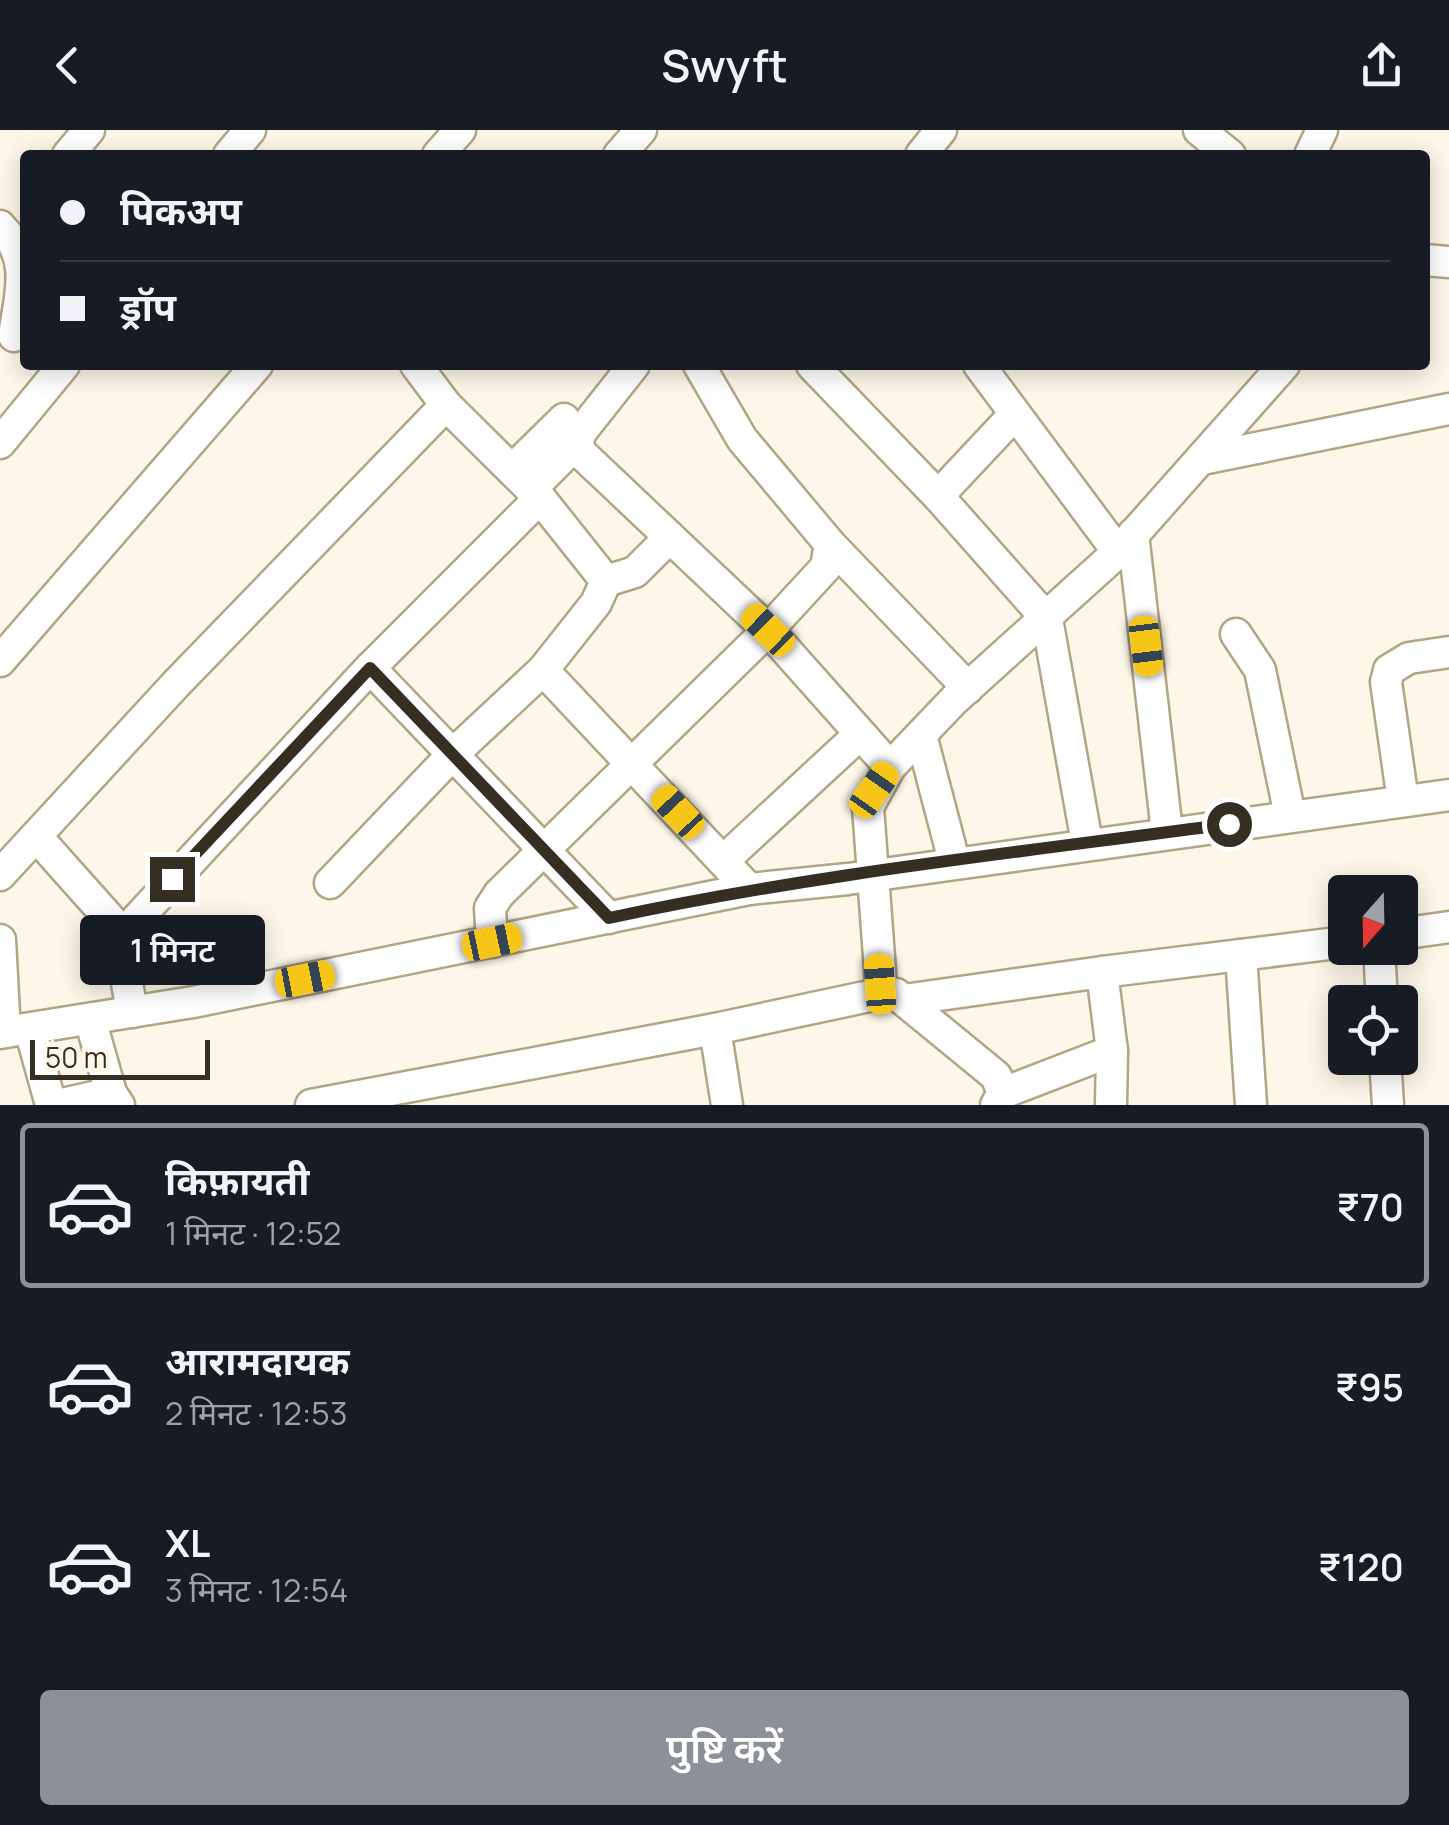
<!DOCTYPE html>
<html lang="hi">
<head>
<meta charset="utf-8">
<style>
  body { margin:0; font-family:Manrope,"Noto Sans Devanagari",sans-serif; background:#20242c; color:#f1f3f6; height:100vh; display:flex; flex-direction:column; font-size:38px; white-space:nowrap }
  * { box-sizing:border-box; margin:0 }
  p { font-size:32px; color:#9ea1a6 }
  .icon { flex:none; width:55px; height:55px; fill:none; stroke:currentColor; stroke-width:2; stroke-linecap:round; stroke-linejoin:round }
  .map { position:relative; height:975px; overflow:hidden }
  .panel { display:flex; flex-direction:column; background:#171b24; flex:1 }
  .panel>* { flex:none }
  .top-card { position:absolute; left:20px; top:20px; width:1410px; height:220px; border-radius:10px; box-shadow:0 5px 25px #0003; display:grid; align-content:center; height:220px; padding:0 40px; background:#171b24 }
  .needle { width:65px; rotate:200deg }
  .controls { position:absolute; left:1328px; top:745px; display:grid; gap:20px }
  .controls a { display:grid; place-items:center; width:90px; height:90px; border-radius:10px; background:#171b24; box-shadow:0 5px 25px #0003; font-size:50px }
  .scale { position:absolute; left:30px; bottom:25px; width:180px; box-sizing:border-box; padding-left:10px; border:5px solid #342f22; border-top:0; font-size:28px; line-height:35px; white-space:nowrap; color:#342f22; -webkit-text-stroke:8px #fdf7e9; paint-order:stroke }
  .end { position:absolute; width:45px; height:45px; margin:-22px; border:12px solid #342f22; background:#fff; box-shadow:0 0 0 5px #fff }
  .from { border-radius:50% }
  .bubble { position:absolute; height:70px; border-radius:10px; background:#171b24; box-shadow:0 5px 25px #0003; font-size:32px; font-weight:600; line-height:70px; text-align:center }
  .car { position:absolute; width:30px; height:60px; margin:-30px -15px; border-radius:12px; box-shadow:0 0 8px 2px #0007; background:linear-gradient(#f5c518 24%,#345 0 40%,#f5c518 0 76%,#345 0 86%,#f5c518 0) }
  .top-card b { display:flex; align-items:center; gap:35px; height:95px; font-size:38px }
  .top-card b+b { border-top:2px solid #363941 }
  .top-card i { width:25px; height:25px; background:#f1f3f6 }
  ul { padding:18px 0 0; list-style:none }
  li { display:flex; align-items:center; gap:30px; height:165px; margin:0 20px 15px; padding:0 20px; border:5px solid transparent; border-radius:10px }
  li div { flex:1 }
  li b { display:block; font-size:38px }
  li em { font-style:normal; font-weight:600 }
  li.selected { border-color:#8c9099 }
  li>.icon { width:90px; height:90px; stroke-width:1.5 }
  .cta { display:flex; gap:20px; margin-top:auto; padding:20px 40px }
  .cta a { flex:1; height:115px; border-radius:10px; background:#8c9099; color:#fff; font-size:40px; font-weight:600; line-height:115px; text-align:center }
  header { display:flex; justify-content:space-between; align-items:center; height:130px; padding:0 40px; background:#171b24; font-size:45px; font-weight:600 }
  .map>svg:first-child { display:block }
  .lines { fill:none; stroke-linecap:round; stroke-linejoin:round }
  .minor-casing { stroke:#b2a584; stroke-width:35 }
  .minor { stroke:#fff; stroke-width:30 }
  .route { stroke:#342f22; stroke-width:12 }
</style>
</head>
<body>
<header><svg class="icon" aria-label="back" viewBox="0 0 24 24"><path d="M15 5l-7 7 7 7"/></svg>Swyft<svg class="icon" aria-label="share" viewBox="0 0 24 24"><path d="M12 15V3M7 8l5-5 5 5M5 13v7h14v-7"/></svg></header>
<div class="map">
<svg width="1449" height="975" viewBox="0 0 1449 975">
  <rect width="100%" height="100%" fill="#fdf7e9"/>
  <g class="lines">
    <!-- minor casing -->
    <g class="minor-casing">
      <g id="minor">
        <polyline points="1199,0 1230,25"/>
        <polyline points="68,25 89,0"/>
        <polyline points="229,25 250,0"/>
        <polyline points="438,25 460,0"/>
        <polyline points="619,25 641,0"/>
        <polyline points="921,25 941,0"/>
        <polyline points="1310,25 1322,0"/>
        <path d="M 0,96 C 33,129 20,164 14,206"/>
        <polyline points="1425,130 1449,132"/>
        <polyline points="416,235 446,275"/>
        <polyline points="634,235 581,302 577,313 582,324 768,500 890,637 954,570 1118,422"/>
        <polyline points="812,235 938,366 1015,284"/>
        <polyline points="979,235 1118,422 1284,235"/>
        <polyline points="0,313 64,235"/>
        <polyline points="1202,329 1449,279"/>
        <polyline points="512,340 564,289"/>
        <polyline points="531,359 577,313"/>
        <polyline points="938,366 1047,489 1087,713"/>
        <polyline points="1133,404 1167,702"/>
        <polyline points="830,414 968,558"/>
        <polyline points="606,451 635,442 670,407"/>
        <polyline points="1236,504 1260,540 1290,686"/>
        <polyline points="0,531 257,235"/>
        <polyline points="370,538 540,368"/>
        <polyline points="921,605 954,731"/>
        <polyline points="1403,671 1386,552 1389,540 1409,528 1449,522"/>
        <polyline points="36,706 126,807"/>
        <polyline points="723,731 859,605"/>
        <polyline points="0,745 176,554 446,275 540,368 606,451 596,473 543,540 749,759"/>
        <polyline points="330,753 453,624 543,540"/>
        <polyline points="1400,804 1449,797"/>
        <polyline points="0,810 5,902"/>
        <polyline points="492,812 490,778 499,764 768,500 826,437 830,414 742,309 699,235"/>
        <polyline points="1379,818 1382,872"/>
        <polyline points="1241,825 1251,975"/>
        <polyline points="1102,842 1345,812"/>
        <polyline points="896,864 996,946 1003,963 996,975"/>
        <polyline points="904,870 1102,842 1112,921 1003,963"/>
        <polyline points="132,882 122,824 136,790 370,538 609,788"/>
        <polyline points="90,889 111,963"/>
        <polyline points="30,899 51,975"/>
        <polyline points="0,903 193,872 749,759 848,749 1449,665"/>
        <polyline points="1385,928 1388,975"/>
        <polyline points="58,975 111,963 119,975"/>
        <polyline points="311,975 715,899"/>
        <polyline points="727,975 715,899 874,865 881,854 868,677 890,637"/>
        <polyline points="1111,975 1112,921"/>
      </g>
    </g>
    <!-- minor -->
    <use href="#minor" class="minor"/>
  </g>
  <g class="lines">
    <!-- route -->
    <path class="route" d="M 172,749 L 370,538 L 609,788 C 813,744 1022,722 1229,694"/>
  </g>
</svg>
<div class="controls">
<a><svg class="needle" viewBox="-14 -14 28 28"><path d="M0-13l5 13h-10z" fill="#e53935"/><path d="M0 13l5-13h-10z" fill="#9ea1a6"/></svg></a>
<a><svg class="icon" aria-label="locate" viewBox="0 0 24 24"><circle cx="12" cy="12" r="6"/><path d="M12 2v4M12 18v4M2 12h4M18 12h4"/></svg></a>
</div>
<div class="scale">50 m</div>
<i class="end from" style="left:1229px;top:694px"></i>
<i class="end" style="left:172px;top:749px"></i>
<div class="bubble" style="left:80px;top:785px;width:185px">1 मिनट</div>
<i class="car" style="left:768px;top:500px;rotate:314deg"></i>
<i class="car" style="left:1146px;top:516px;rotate:173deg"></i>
<i class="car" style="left:874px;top:660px;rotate:35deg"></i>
<i class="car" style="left:678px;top:682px;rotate:317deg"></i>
<i class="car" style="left:492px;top:812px;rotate:78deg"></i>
<i class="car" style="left:305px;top:849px;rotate:79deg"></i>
<i class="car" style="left:880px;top:854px;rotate:356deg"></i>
<div class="top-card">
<b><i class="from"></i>पिकअप</b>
<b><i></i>ड्रॉप</b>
</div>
</div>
<section class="panel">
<ul>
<li class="selected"><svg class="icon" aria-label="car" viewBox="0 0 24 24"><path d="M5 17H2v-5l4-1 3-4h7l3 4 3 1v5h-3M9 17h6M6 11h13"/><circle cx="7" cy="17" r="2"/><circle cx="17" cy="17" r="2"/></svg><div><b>किफ़ायती</b><p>1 मिनट · 12:52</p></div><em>₹70</em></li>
<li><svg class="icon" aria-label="car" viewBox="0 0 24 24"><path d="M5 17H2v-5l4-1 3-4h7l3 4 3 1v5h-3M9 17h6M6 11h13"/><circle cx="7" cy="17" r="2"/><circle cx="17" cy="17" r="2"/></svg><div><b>आरामदायक</b><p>2 मिनट · 12:53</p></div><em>₹95</em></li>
<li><svg class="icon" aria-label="car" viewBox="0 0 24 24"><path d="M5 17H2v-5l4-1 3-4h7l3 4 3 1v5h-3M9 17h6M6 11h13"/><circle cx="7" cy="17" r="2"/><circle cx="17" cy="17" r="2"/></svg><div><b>XL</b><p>3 मिनट · 12:54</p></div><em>₹120</em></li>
</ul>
<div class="cta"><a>पुष्टि करें</a></div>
</section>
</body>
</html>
